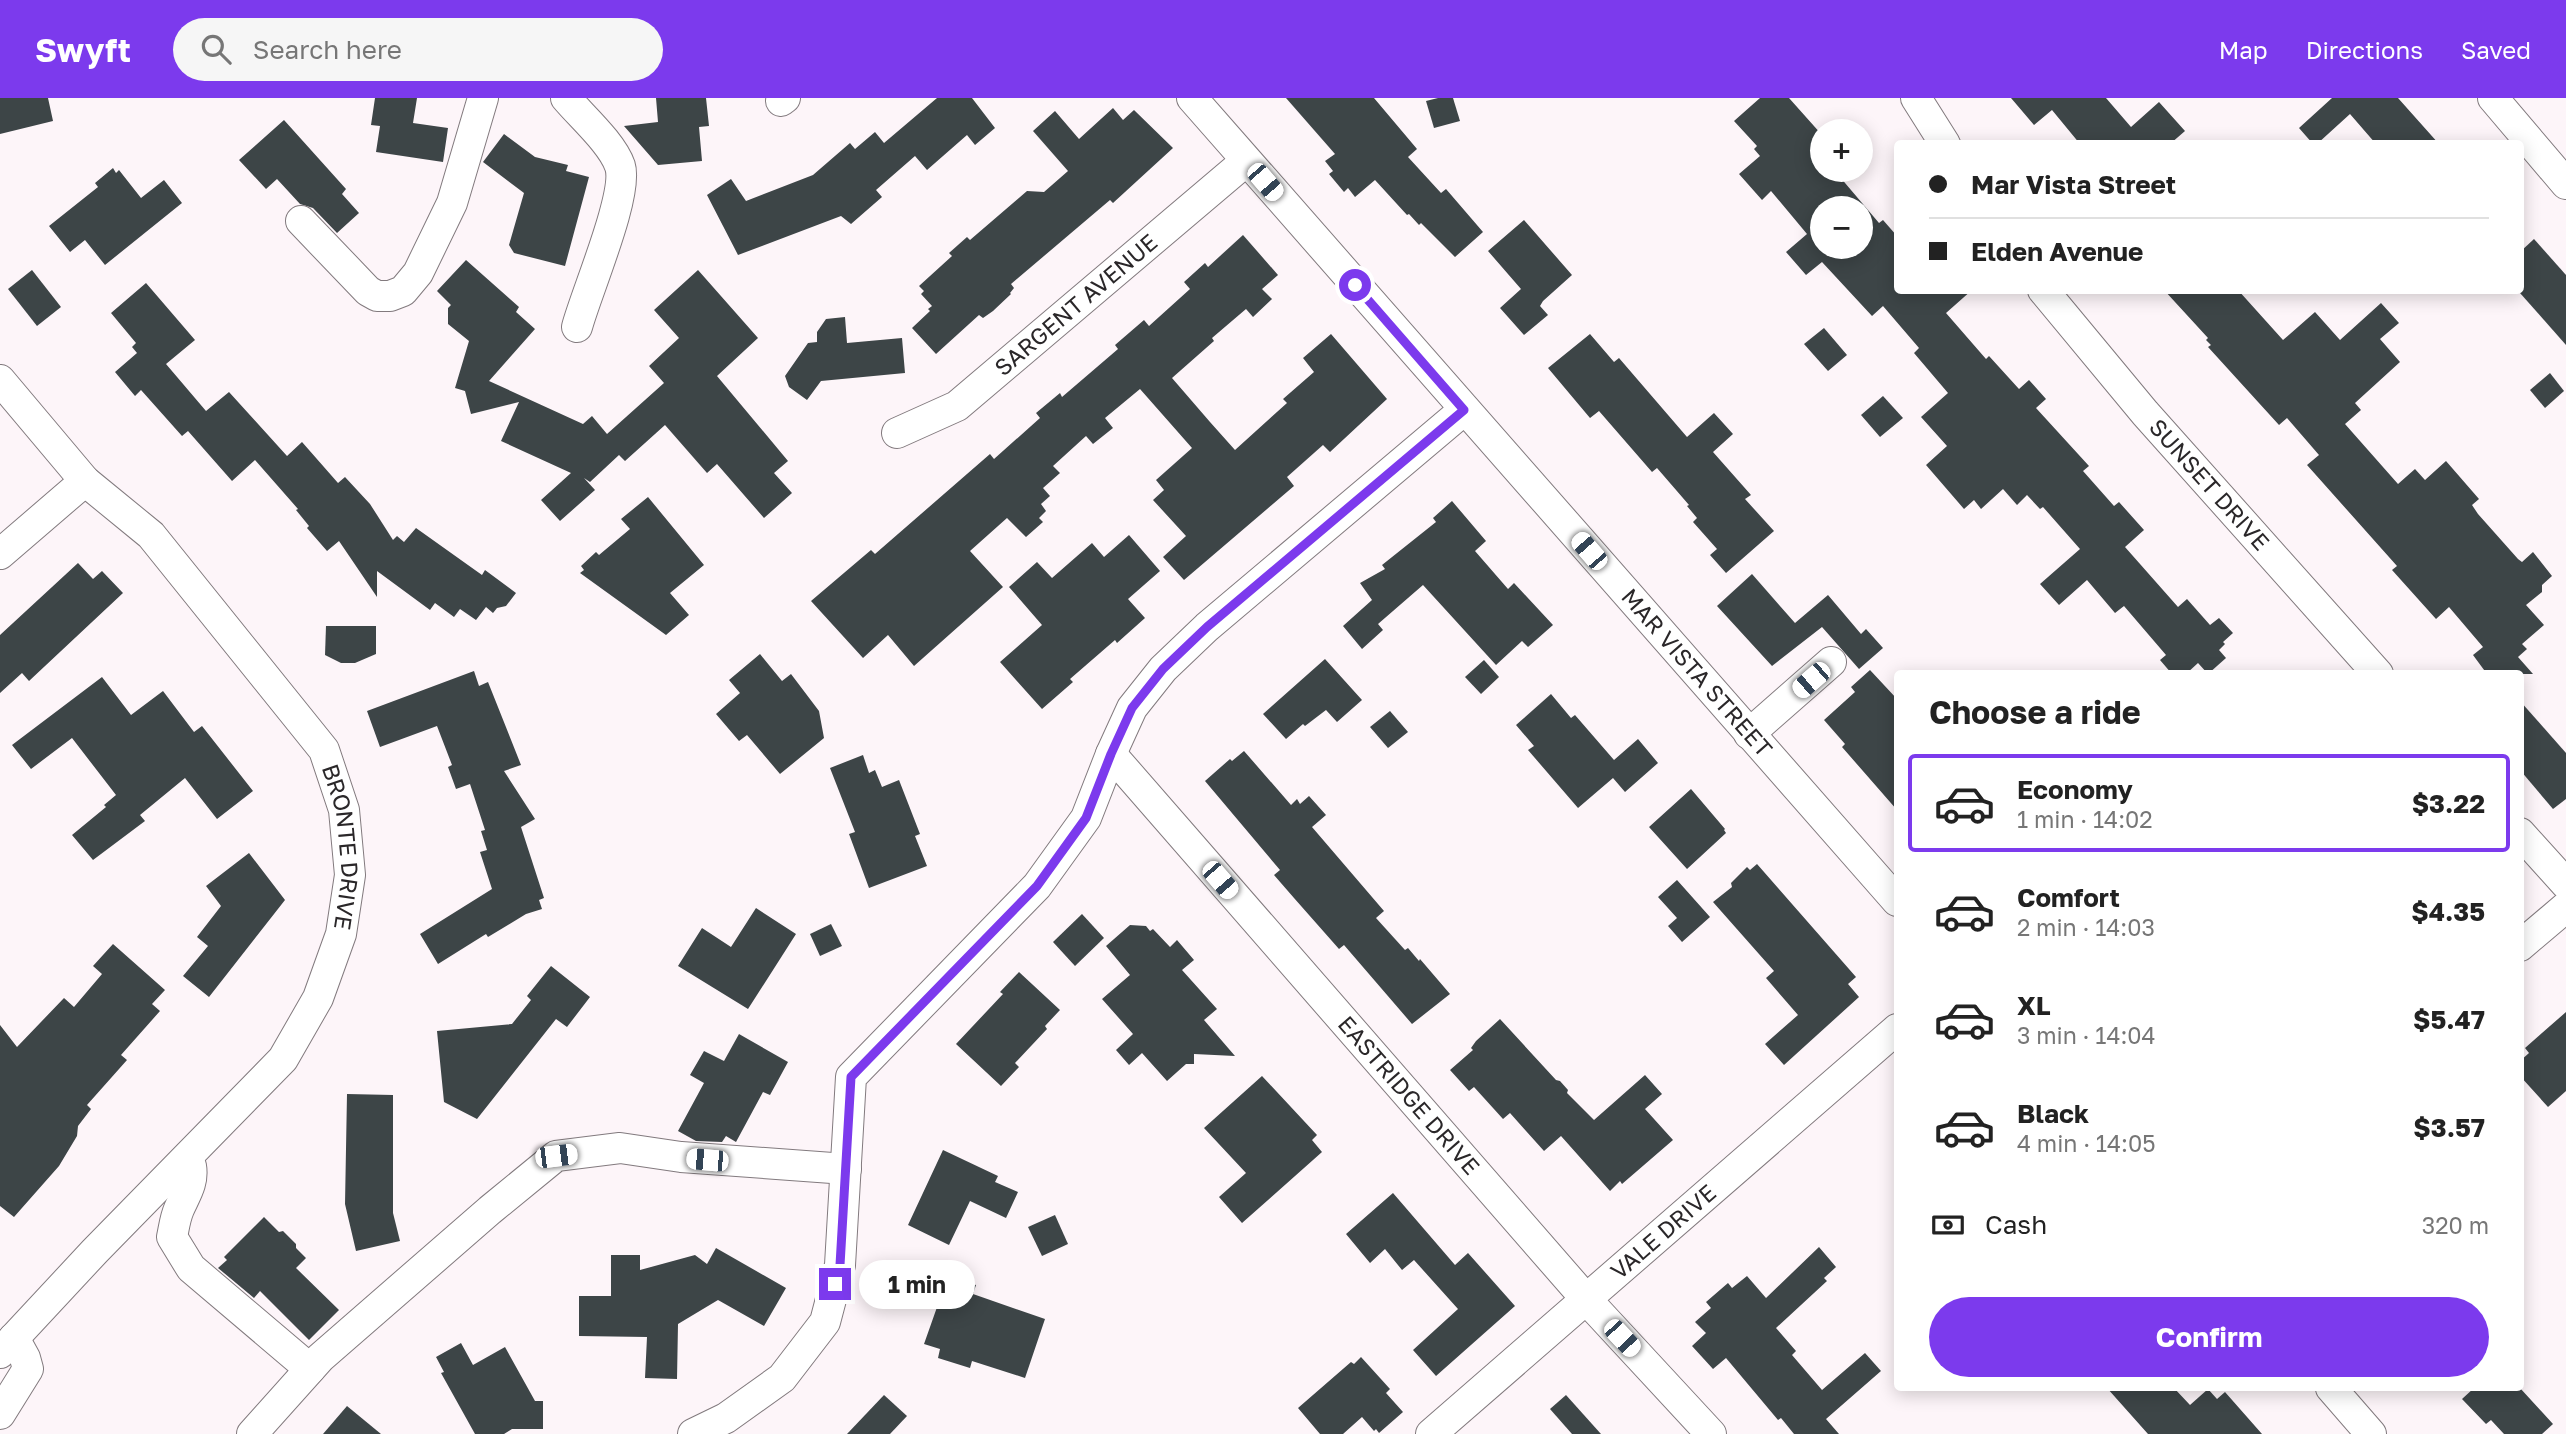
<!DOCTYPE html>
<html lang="en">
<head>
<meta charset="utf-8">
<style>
  body { margin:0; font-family:"Golos Text",sans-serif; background:#f6f6f6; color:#222; height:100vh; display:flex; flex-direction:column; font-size:26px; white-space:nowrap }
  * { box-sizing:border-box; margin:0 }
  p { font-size:23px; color:#767676 }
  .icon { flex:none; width:38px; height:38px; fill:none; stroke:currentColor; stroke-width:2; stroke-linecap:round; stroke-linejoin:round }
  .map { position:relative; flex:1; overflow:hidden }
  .details { position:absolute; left:1894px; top:572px; width:630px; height:721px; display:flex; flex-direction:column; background:#fff; border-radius:7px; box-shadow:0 4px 18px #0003 }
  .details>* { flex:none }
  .guide { position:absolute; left:1894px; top:42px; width:630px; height:154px; border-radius:7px; box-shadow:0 4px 18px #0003; display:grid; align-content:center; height:154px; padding:0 35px; background:#fff }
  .controls { position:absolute; left:1810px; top:21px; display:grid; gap:14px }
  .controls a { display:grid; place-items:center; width:63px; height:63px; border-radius:50%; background:#fff; box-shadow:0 4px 18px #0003; font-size:35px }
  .end { position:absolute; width:32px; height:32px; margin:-16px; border:9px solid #7c3aed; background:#fff; box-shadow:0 0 0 4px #fff }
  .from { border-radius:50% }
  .bubble { position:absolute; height:49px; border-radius:24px; background:#fff; box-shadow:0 4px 18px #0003; font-size:23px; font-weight:700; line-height:49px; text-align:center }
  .car { position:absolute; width:21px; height:42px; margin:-21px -10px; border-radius:9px; box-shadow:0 0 5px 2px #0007; background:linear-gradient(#fff 24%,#345 0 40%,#fff 0 76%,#345 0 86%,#fff 0) }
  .guide b { display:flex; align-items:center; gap:24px; height:66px; font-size:26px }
  .guide b+b { border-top:2px solid #e0e0e0 }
  .guide i { width:18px; height:18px; background:#222 }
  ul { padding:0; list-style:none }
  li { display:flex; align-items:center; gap:21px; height:98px; margin:0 14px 10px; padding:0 21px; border:4px solid transparent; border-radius:7px }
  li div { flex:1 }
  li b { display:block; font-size:26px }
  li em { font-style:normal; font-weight:700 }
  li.on { border-color:#7c3aed }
  li>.icon { width:63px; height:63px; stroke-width:1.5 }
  h2 { padding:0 35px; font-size:32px; line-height:84px }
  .pay { display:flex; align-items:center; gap:18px; height:77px; padding:0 35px; font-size:26px }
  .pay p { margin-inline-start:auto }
  .primary-button { display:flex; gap:14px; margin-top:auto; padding:14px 35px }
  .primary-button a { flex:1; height:80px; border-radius:42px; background:#7c3aed; color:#fff; font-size:28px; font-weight:700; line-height:80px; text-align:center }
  header { display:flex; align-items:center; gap:42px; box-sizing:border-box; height:98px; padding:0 35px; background:#7c3aed; color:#fff }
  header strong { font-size:33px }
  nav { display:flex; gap:38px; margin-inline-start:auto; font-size:24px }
  .search { width:490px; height:63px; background:#f6f6f6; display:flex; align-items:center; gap:18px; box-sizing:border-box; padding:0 24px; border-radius:38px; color:#767676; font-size:26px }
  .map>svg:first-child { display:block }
  .building { fill:#3d4547; fill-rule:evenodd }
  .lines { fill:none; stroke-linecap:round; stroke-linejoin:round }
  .minor-casing { stroke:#827a7e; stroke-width:32 }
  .minor { stroke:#fff; stroke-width:30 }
  .route { stroke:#7c3aed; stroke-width:9 }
  .labels { text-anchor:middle; stroke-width:7; stroke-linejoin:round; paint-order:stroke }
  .street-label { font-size:23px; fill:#2a2729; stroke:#fdf5f9 }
</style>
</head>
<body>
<header>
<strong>Swyft</strong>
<div class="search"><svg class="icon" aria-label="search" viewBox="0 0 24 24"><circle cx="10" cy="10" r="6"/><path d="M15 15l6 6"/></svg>Search here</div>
<nav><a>Map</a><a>Directions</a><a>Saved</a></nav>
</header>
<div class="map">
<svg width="2566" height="1336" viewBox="0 0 2566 1336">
  <rect width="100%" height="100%" fill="#fdf5f9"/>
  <!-- building -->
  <g class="building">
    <polygon points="0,0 48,0 53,23 0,36"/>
    <polygon points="375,0 417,0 413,25 448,30 443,64 376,54 380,28 371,27"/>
    <polygon points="656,0 706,0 709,28 699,29 702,63 658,67 624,28 658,24"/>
    <polygon points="937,0 972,0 995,30 975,47 967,37 927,72 915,58 876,92 882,99 851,126 841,118 738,157 707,97 731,81 746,103 813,77 850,45 855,51 875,34 884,45"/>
    <polygon points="1286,0 1374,0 1417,51 1408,59 1441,95 1446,91 1483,134 1455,159 1421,125 1419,127 1409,116 1407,117 1375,82 1355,99 1348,90 1344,94 1329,76 1333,73 1325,63 1335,56"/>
    <polygon points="1438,0 1453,0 1460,23 1434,30 1426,3"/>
    <path d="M 1760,0 L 1789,0 L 1822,37 L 1822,72 L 1834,72 L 1879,125 L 1883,122 L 1897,138 L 1897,192 L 1972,192 L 1946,215 L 1986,261 L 1989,258 L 2019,291 L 2029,282 L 2046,301 L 2036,310 L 2089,368 L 2083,373 L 2114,408 L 2119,404 L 2144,432 L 2125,449 L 2178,509 L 2187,501 L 2210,527 L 2219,520 L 2233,535 L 2223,544 L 2225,546 L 2219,552 L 2226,560 L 2208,576 L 2198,565 L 2186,576 L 2172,576 L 2160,562 L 2166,557 L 2124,508 L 2115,515 L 2087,482 L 2059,507 L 2040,486 L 2080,451 L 2043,409 L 2040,411 L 2027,397 L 2017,407 L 2003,391 L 1981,411 L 1974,402 L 1964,411 L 1926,367 L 1947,348 L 1921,319 L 1948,295 L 1914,255 L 1919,250 L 1883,208 L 1872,218 L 1822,164 L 1806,177 L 1786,154 L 1807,136 L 1771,93 L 1762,102 L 1739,76 L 1760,58 L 1754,51 L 1757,48 L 1734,23 ZM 1822,110 L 1860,110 L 1860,149 L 1822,149 Z"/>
    <polygon points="2011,0 2106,0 2131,29 2159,4 2185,33 2170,46 2080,46 2052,12 2034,27"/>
    <polygon points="2332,0 2398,0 2439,46 2376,46 2350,16 2317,46 2313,46 2299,30"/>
    <polygon points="1113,10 1123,22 1134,12 1173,50 1113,105 1110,102 1011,186 1014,190 1010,195 1011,196 993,213 983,220 979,217 936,256 912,230 930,213 928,211 932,208 921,196 924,193 919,188 952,158 949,155 967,139 970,142 1027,93 1044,94 1068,73 1033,33 1055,13 1079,41"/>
    <polygon points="284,22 346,91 342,96 359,115 337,135 313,110 300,106 277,81 266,91 239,62"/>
    <polygon points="504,36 535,59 568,67 566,73 589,79 565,168 514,155 509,147 524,95 483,64"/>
    <polygon points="113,70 116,75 119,72 141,100 164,82 182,105 105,167 85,142 70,154 49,128 98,89 95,85"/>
    <polygon points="1524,122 1572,177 1543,203 1540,208 1548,217 1524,237 1500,210 1521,191 1488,153"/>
    <polygon points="1243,137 1278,177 1262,191 1272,201 1253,219 1246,211 1212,240 1214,243 1172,280 1210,324 1235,352 1287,305 1283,301 1314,274 1303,260 1331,236 1387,301 1330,354 1323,347 1287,379 1294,388 1184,482 1163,459 1186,438 1153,402 1164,392 1156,382 1192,350 1140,291 1105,320 1113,330 1093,346 1086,338 1053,368 1060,375 1043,390 1050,398 1041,406 1046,413 1039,420 1043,424 1026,439 1007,420 970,453 1003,489 914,568 888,537 863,560 811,503 871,452 875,456 990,356 994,361 1040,320 1036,315 1060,295 1062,299 1118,251 1115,247 1144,222 1149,228 1190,191 1184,184 1205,165 1208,169"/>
    <polygon points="2534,141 2566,177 2566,247 2520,195 2520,154"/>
    <polygon points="466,162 519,209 516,214 535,231 489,283 583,326 592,318 607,336 664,285 649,268 679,240 654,212 698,172 758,240 717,278 788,363 774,375 792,395 764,420 717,366 707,375 665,327 625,363 619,357 590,384 584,380 595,392 560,423 541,402 571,375 501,343 519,304 471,316 465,293 455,290 469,243 448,226 448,210 451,207 437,193"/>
    <polygon points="32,172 61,209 37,228 8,191"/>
    <polygon points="146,185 195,242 166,266 206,313 229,294 287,358 302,344 338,385 345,379 370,406 393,442 397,438 404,444 416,430 482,477 485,472 516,495 506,508 497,510 493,515 486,509 476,522 460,511 454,519 435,505 430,512 377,473 377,499 339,443 327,453 307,430 309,428 296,412 298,411 255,362 232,383 188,333 182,338 141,292 135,298 115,274 137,255 132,249 136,245 111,215"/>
    <polygon points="2164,192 2238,192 2283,242 2315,214 2340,242 2381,205 2399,225 2380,241 2400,264 2355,305 2361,312 2345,326 2398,386 2415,371 2425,382 2446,363 2479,401 2472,407 2478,416 2518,461 2522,464 2533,454 2552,478 2542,487 2542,494 2526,507 2544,527 2522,546 2527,551 2518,559 2533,576 2487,576 2473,557 2483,549 2449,509 2436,521 2392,472 2397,468 2307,367 2319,357 2287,320 2279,327 2208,249 2211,247 2206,242 2208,240"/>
    <polygon points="845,219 847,245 902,240 905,275 821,283 807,302 789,289 785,278 808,245 817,244 817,234 826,221"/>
    <polygon points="1824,230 1847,257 1828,273 1804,246"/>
    <polygon points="1590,236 1614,264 1619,260 1687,339 1714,315 1733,336 1713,354 1751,397 1745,401 1774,433 1726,475 1710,457 1717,451 1693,424 1697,420 1687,408 1689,407 1657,370 1652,374 1599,313 1590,320 1548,270"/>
    <polygon points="2550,275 2564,293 2545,310 2530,292"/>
    <polygon points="1883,298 1903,320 1880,339 1861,317"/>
    <polygon points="648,399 704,467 670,495 689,517 666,537 580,475 584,472 581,468 596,454 599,457 630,431 621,421"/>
    <polygon points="1452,403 1486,443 1475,453 1508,491 1514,485 1553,527 1528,549 1522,543 1496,567 1423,487 1378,526 1383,532 1362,551 1343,528 1372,502 1360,485 1385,471 1382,467 1436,424 1433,420"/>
    <polygon points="1129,437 1160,473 1128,501 1145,520 1117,545 1115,542 1070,581 1073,584 1042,611 1000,564 1042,527 1009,489 1037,464 1052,480 1092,445 1104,459"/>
    <polygon points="78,465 93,481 102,473 123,495 29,583 22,575 0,595 0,537"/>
    <polygon points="1752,476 1795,525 1828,497 1861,536 1866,531 1883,550 1859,571 1822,529 1772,568 1717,508"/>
    <polygon points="326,528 376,528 376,556 355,565 341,565 325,557"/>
    <polygon points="760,556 782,583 791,576 819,613 824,640 780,676 747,637 739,643 716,616 740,595 729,582"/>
    <polygon points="1325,561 1362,602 1337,624 1326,612 1305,628 1303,626 1286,641 1263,616"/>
    <polygon points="1484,562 1499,579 1481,596 1465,579"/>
    <polygon points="1870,572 1897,601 1897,712 1842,649 1845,646 1824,622 1855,594 1851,589"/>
    <polygon points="474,573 479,588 488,584 521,667 504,673 535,721 521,729 544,800 539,802 542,811 526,816 488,839 486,836 438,866 420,836 492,791 480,754 487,752 481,733 485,732 470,686 456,691 448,669 452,667 437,628 380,649 367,613"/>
    <polygon points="102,579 131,617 163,593 194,634 202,628 253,693 217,721 185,680 140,717 145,723 93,762 72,737 106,709 104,707 116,697 72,640 31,671 12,647"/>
    <polygon points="1551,596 1571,620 1575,617 1614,662 1638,641 1658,665 1625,694 1613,680 1578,710 1528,652 1534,648 1516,627"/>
    <polygon points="2520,603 2566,655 2566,701 2553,711 2520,672"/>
    <polygon points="1390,613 1408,634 1388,650 1370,629"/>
    <polygon points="1244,653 1291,707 1297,701 1300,706 1309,698 1326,717 1312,729 1384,813 1376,820 1405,852 1408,850 1419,863 1420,861 1450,896 1412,926 1344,847 1339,851 1294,800 1274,777 1280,772 1205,683 1230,661 1232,663"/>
    <polygon points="863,657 869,675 875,672 882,689 899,682 920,736 915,738 927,768 869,790 849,736 855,734 830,670"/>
    <polygon points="1691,691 1725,731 1724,732 1726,735 1687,771 1649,729"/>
    <polygon points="249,755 285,802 209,899 183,878 208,848 197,839 221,808 206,788"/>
    <polygon points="1757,766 1856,879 1848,886 1859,899 1784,967 1765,946 1798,917 1766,880 1774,873 1713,804 1732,789 1731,785 1747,769 1750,772"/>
    <polygon points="1677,782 1710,819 1682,844 1668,828 1677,820 1658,799"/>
    <polygon points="756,810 796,836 748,911 678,868 702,830 731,849"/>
    <polygon points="1082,816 1104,840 1075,868 1053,844"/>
    <polygon points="831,826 842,848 820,858 810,836"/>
    <polygon points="1130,827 1146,828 1150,833 1153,831 1170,849 1177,842 1194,862 1182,872 1217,911 1204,922 1235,958 1194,956 1194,966 1186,966 1167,983 1142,955 1129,967 1116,952 1133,936 1102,901 1130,877 1106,848"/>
    <polygon points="113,846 165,892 152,906 160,913 121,957 127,962 87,1007 91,1011 78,1028 77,1038 59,1068 14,1119 0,1108 0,927 17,949 64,900 74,909 102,876 93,868"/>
    <polygon points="551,868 590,899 567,929 556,921 477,1021 444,1004 437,933 512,926 531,902 527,898"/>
    <polygon points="1019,874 1060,912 1045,928 1047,931 1015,965 1019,969 1001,988 956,946 1003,896 1000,894"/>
    <polygon points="2566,914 2566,993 2548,1009 2520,978 2520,963 2529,955 2525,950"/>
    <polygon points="1500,921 1556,982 1560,983 1568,992 1567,995 1594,1022 1645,977 1662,996 1645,1011 1673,1042 1622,1086 1620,1083 1610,1093 1561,1038 1544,1053 1510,1015 1503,1021 1474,989 1469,993 1450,972 1473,952 1471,950 1476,943"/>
    <polygon points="739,936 788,964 770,997 763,994 736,1044 726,1038 722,1044 696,1043 678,1033 704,985 690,977 704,953 724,963"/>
    <polygon points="1262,978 1317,1037 1312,1042 1322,1054 1242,1125 1219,1099 1246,1075 1204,1030"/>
    <polygon points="347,996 393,997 393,1115 400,1143 356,1153 345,1106"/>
    <polygon points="943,1052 998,1078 995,1084 1018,1094 1006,1120 970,1103 949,1147 908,1127"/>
    <polygon points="1393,1095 1455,1167 1468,1155 1515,1208 1436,1278 1413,1252 1458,1211 1414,1162 1402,1172 1385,1151 1370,1165 1346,1136"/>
    <polygon points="1055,1117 1068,1146 1042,1158 1028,1129"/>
    <polygon points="264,1119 279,1134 283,1133 296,1146 296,1150 306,1160 296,1170 339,1212 309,1242 260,1193 254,1200 218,1170 227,1162 224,1159"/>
    <polygon points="1819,1149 1836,1169 1824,1180 1827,1183 1776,1230 1796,1253 1792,1257 1822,1292 1865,1255 1881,1273 1826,1321 1839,1336 1794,1336 1781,1320 1778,1322 1726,1260 1713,1271 1692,1248 1706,1235 1695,1224 1711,1210 1706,1204 1728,1185 1732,1190 1747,1178 1766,1200"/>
    <polygon points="716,1150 786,1190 764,1228 718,1202 678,1226 677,1281 645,1280 647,1239 579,1238 579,1198 611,1198 611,1157 640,1157 640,1172 695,1157 707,1166"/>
    <polygon points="948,1178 976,1187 973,1196 1045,1221 1025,1280 972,1263 970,1270 938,1260 940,1251 924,1246"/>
    <polygon points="461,1245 473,1267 505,1249 535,1303 543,1303 543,1331 512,1331 504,1336 475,1336 441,1275 444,1274 436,1259"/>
    <polygon points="1361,1259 1390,1291 1386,1295 1403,1314 1379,1335 1376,1331 1374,1333 1362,1319 1343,1336 1320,1336 1298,1310 1351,1264 1354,1266"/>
    <polygon points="2107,1290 2174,1290 2190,1307 2208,1291 2217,1301 2225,1294 2262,1336 2148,1336"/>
    <polygon points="2474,1290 2520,1290 2553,1326 2542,1336 2504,1336 2491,1322 2486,1326 2462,1301"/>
    <polygon points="884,1297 907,1318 890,1336 847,1336"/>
    <polygon points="1566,1297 1601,1336 1572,1336 1550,1311"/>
    <polygon points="347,1308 381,1336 323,1336"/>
  </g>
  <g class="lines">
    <!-- minor casing -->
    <g class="minor-casing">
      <g id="minor">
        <path d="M 566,0 C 582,19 612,45 620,68 C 629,96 586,195 577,229"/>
        <path id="s1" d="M 1192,0 L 1897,803"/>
        <polyline points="1916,0 1945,46"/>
        <polyline points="2493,0 2566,86"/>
        <polyline points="781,3 785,0"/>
        <polyline points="301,123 368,193 377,198 390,198 403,193 418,175 452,105 483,0"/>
        <path id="s2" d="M 2043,192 L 2145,315 L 2378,576"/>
        <path id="s3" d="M 0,282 L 85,383 L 151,437 L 324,652 L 344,712 L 350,777 L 341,836 L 318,900 L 283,961 L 95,1153 L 0,1255"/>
        <path id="s4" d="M 897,335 L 957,308 L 1246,63"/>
        <polyline points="0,456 85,383"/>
        <polyline points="1749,636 1831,564"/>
        <path id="s5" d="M 1111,656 L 1586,1201 L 1711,1336"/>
        <polyline points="2520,735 2566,786"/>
        <polyline points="2520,848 2566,809"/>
        <path d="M 184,1063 L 191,1068 C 194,1085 185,1097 179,1111 C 175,1120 174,1130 172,1139 L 191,1170 L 310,1271"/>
        <polyline points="2331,1290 2371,1336"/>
        <polyline points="0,1316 28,1271 25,1260 14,1240"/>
        <polyline points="252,1336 320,1260 490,1112 556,1058 620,1050 681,1059 846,1071"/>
        <polyline points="693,1336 726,1320 782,1280 825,1224 840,1167 851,979 1037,788 1086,720 1111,656 1132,610 1163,571 1207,529 1464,312"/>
        <path id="s6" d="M 1431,1336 L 1897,931"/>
      </g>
    </g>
    <!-- minor -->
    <use href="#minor" class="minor"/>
  </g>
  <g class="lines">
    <!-- route -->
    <polyline class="route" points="835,1186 840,1167 851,979 1037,788 1086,720 1111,656 1132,610 1163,571 1207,529 1464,312 1355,187"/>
  </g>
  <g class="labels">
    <!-- street labels -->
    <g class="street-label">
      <text dy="8" stroke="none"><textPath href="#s4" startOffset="222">SARGENT AVENUE</textPath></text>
      <text dy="8" stroke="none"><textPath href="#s2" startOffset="256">SUNSET DRIVE</textPath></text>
      <text dy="8" stroke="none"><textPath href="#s1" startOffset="765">MAR VISTA STREET</textPath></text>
      <text dy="8" stroke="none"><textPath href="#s3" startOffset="593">BRONTE DRIVE</textPath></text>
      <text dy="8" stroke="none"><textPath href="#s5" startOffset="453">EASTRIDGE DRIVE</textPath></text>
      <text dy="8" stroke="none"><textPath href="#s6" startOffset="308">VALE DRIVE</textPath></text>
    </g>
  </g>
</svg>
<div class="controls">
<a>+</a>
<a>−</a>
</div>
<i class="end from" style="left:1355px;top:187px"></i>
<i class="end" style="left:835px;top:1186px"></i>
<div class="bubble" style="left:859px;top:1162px;width:116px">1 min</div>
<i class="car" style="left:1265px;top:84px;rotate:139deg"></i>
<i class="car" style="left:1589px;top:453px;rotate:319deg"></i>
<i class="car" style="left:1811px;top:582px;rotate:229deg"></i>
<i class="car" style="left:1220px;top:782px;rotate:139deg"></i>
<i class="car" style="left:556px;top:1058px;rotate:83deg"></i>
<i class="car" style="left:707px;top:1062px;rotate:275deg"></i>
<i class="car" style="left:1622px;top:1240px;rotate:137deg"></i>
<div class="guide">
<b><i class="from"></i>Mar Vista Street</b>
<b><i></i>Elden Avenue</b>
</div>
<section class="details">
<h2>Choose a ride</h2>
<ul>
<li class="on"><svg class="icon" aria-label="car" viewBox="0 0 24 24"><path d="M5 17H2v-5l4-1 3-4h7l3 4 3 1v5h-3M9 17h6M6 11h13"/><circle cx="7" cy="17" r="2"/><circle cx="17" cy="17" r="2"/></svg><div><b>Economy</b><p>1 min · 14:02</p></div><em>$3.22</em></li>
<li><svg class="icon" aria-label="car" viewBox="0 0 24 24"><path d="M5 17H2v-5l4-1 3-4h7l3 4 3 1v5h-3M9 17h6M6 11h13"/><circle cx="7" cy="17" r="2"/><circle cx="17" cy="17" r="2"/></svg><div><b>Comfort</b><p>2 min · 14:03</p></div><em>$4.35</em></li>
<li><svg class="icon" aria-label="car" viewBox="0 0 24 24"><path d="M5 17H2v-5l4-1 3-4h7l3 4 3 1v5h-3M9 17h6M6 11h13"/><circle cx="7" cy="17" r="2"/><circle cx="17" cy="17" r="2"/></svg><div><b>XL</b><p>3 min · 14:04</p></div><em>$5.47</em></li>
<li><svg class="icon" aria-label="car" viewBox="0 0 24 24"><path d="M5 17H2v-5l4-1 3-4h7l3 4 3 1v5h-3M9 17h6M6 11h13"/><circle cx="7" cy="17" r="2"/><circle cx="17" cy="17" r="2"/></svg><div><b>Black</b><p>4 min · 14:05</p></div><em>$3.57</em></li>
</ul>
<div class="pay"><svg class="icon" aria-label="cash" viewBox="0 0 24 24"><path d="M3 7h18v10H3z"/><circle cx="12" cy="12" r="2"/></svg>Cash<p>320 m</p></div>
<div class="primary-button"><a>Confirm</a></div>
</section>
</div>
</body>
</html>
